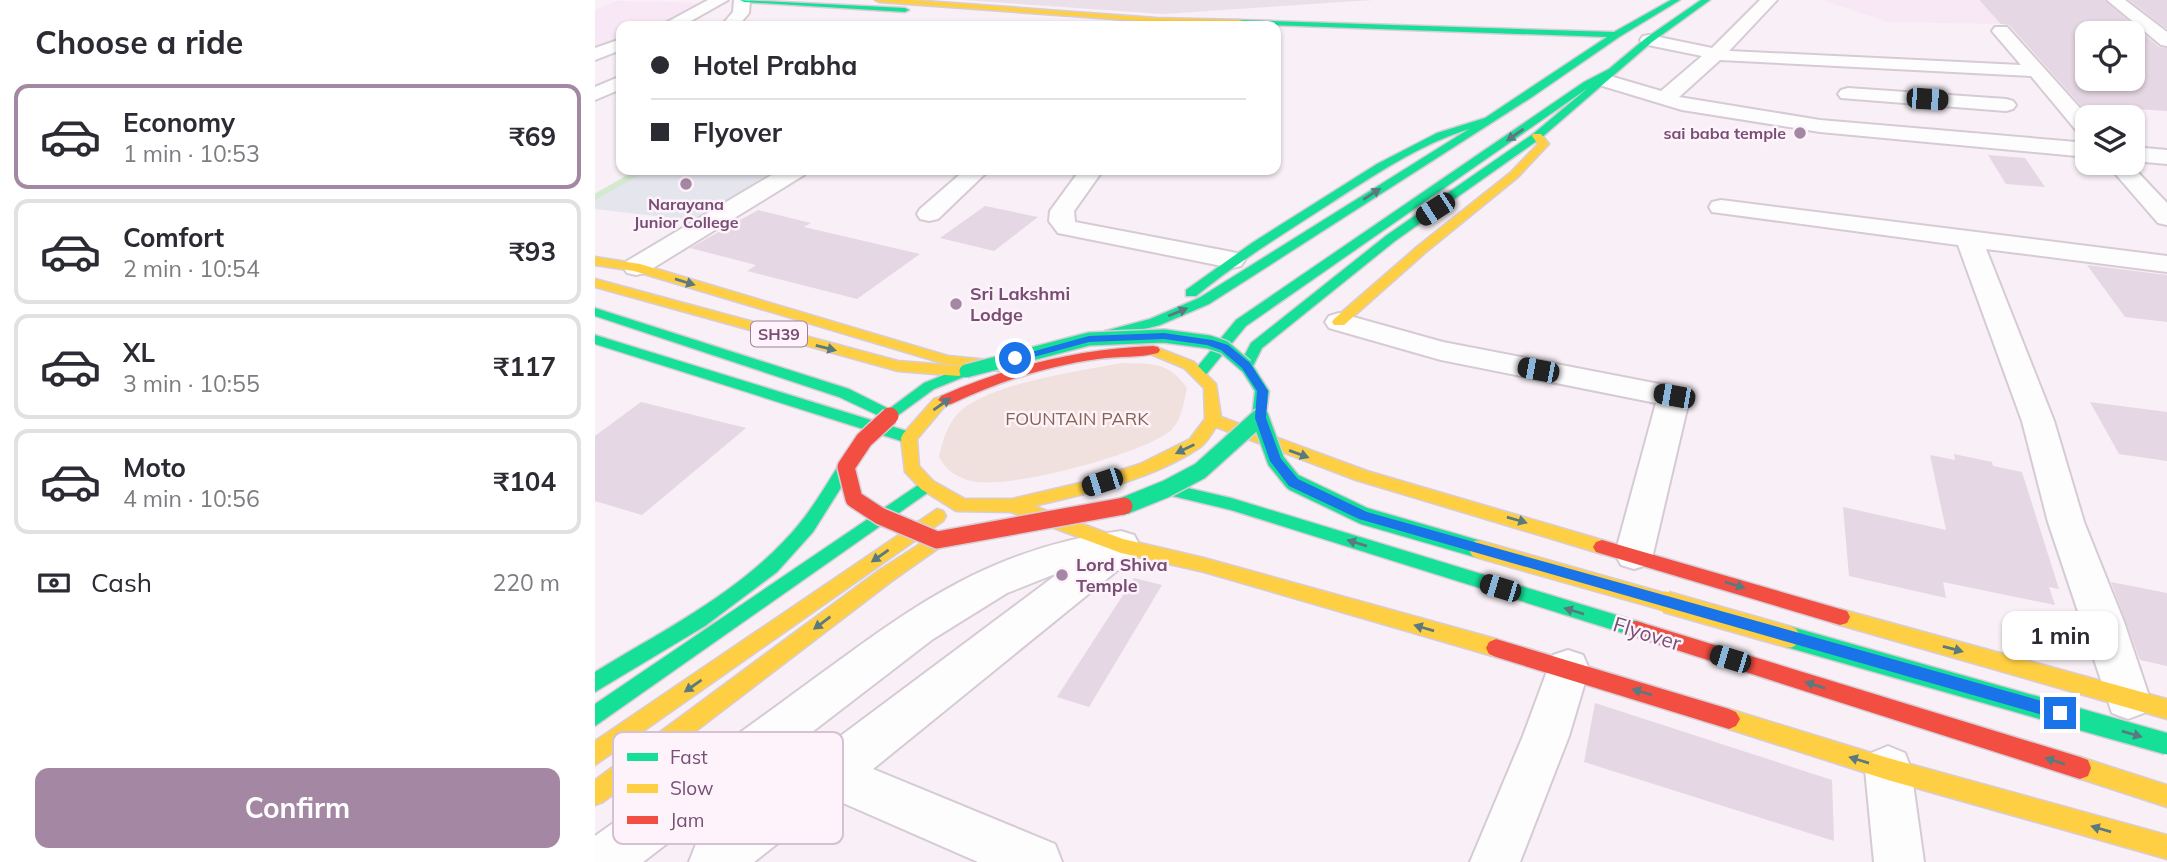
<!DOCTYPE html>
<html lang="en">
<head>
<meta charset="utf-8">
<style>
  body { margin:0; font-family:Mulish,sans-serif; background:#f2f2f3; color:#2b2b33; height:100vh; display:flex; flex-direction:column; font-size:26px; white-space:nowrap }
  * { box-sizing:border-box; margin:0 }
  p { font-size:23px; color:#7c7c81 }
  .icon { flex:none; width:38px; height:38px; fill:none; stroke:currentColor; stroke-width:2; stroke-linecap:round; stroke-linejoin:round }
  .map { position:relative; flex:1; overflow:hidden }
  .panel { display:flex; flex-direction:column; background:#fff; width:595px }
  .panel>* { flex:none }
  .guide { position:absolute; left:21px; top:21px; width:665px; height:154px; border-radius:14px; box-shadow:0 2px 5px #0004; display:grid; align-content:center; height:154px; padding:0 35px; background:#fff }
  .controls { position:absolute; left:1480px; top:21px; display:grid; gap:14px }
  .controls a { display:grid; place-items:center; width:70px; height:70px; border-radius:14px; background:#fff; box-shadow:0 2px 5px #0004; font-size:35px }
  .end { position:absolute; width:32px; height:32px; margin:-16px; border:9px solid #1a73e8; background:#fff; box-shadow:0 0 0 4px #fff }
  .from { border-radius:50% }
  .bubble { position:absolute; height:49px; border-radius:14px; background:#fff; box-shadow:0 2px 5px #0004; font-size:23px; font-weight:700; line-height:49px; text-align:center }
  .car { position:absolute; width:21px; height:42px; margin:-21px -10px; border-radius:9px; box-shadow:0 0 5px 2px #0007; background:linear-gradient(#222 24%,#8ab4d8 0 40%,#222 0 76%,#8ab4d8 0 86%,#222 0) }
  .guide b { display:flex; align-items:center; gap:24px; height:66px; font-size:26px }
  .guide b+b { border-top:2px solid #e1e1e2 }
  .guide i { width:18px; height:18px; background:#2b2b33 }
  ul { padding:0; list-style:none }
  li { display:flex; align-items:center; gap:21px; height:105px; margin:0 14px 10px; padding:0 21px; border:4px solid #e1e1e2; border-radius:14px }
  li div { flex:1 }
  li b { display:block; font-size:26px }
  li em { font-style:normal; font-weight:700 }
  li.on { border-color:#a487a2 }
  li>.icon { width:63px; height:63px; stroke-width:1.5 }
  h2 { padding:0 35px; font-size:32px; line-height:84px }
  .pay { display:flex; align-items:center; gap:18px; height:77px; padding:0 35px; font-size:26px }
  .pay p { margin-inline-start:auto }
  .primary-button { display:flex; gap:14px; margin-top:auto; padding:14px 35px }
  .primary-button a { flex:1; height:80px; border-radius:14px; background:#a487a2; color:#fff; font-size:28px; font-weight:700; line-height:80px; text-align:center }
  main { display:flex; flex:1; min-height:0 }
  .map>svg:first-child { display:block }
  .residential { fill:#f8e7f4 }
  .industrial { fill:#ebe0e9 }
  .education { fill:#e5e5ee }
  .green { fill:#f0e0de }
  .lines { fill:none; stroke-linecap:round; stroke-linejoin:round }
  .stream { stroke:#d5e9d0; stroke-width:6 }
  .building { fill:#e5d7e3; fill-rule:evenodd }
  .street-casing { stroke:#d6cbd4; stroke-width:4 }
  .fast-casing { stroke:#d8cdd6; stroke-width:3 }
  .slow-casing { stroke:#d8cdd6; stroke-width:3 }
  .jam-casing { stroke:#d8cdd6; stroke-width:3 }
  .street { fill:#fefdfe; fill-rule:evenodd }
  .fast { fill:#16e098; fill-rule:evenodd }
  .slow { fill:#ffcf43; fill-rule:evenodd }
  .jam { fill:#f24e42; fill-rule:evenodd }
  .fast-bridge-far2-casing { stroke:#d9ccd8; stroke-width:16; stroke-linecap:butt }
  .fast-bridge-far1-casing { stroke:#d9ccd8; stroke-width:20; stroke-linecap:butt }
  .fast-bridge-casing { stroke:#d9ccd8; stroke-width:24; stroke-linecap:butt }
  .slow-bridge-far1-casing { stroke:#d9ccd8; stroke-width:20; stroke-linecap:butt }
  .slow-bridge-casing { stroke:#d9ccd8; stroke-width:24; stroke-linecap:butt }
  .jam-bridge-casing { stroke:#d9ccd8; stroke-width:20; stroke-linecap:butt }
  .fast-bridge-far2 { stroke:#16e098; stroke-width:13 }
  .fast-bridge-far1 { stroke:#16e098; stroke-width:17 }
  .fast-bridge { stroke:#16e098; stroke-width:21 }
  .slow-bridge-far1 { stroke:#ffcf43; stroke-width:17 }
  .slow-bridge { stroke:#ffcf43; stroke-width:21 }
  .jam-bridge { stroke:#f24e42; stroke-width:17 }
  .oneway { fill:#5a7a80 }
  .route { fill:#1a73e8 }
  .poi-dot { fill:#a487a2; stroke:#fef2fb; stroke-width:2.5 }
  .labels { text-anchor:middle; stroke-width:5; stroke-linejoin:round; paint-order:stroke }
  .far-poi-label { font-size:16px; font-weight:bold; fill:#774f75; stroke:#fef2fb; text-anchor:end }
  .shield { fill:#fef2fb; stroke:#a0809d; stroke-width:2 }
  .shield-label { font-size:16px; font-weight:bold; fill:#774f75 }
  .poi-label { font-size:18px; font-weight:bold; fill:#774f75; stroke:#fef2fb; text-anchor:start }
  .park-label { font-size:18px; fill:#88644d; stroke:#fef2fb }
  .near-street-label { font-size:21px; fill:#774f75; stroke:#fef2fb }
  .key { fill:#fef2fb; stroke:#d6c1d3; stroke-width:2 }
  .key-label { font-size:19px; fill:#774f75 }
</style>
</head>
<body>
<main>
<section class="panel">
<h2>Choose a ride</h2>
<ul>
<li class="on"><svg class="icon" aria-label="car" viewBox="0 0 24 24"><path d="M5 17H2v-5l4-1 3-4h7l3 4 3 1v5h-3M9 17h6M6 11h13"/><circle cx="7" cy="17" r="2"/><circle cx="17" cy="17" r="2"/></svg><div><b>Economy</b><p>1 min · 10:53</p></div><em>₹69</em></li>
<li><svg class="icon" aria-label="car" viewBox="0 0 24 24"><path d="M5 17H2v-5l4-1 3-4h7l3 4 3 1v5h-3M9 17h6M6 11h13"/><circle cx="7" cy="17" r="2"/><circle cx="17" cy="17" r="2"/></svg><div><b>Comfort</b><p>2 min · 10:54</p></div><em>₹93</em></li>
<li><svg class="icon" aria-label="car" viewBox="0 0 24 24"><path d="M5 17H2v-5l4-1 3-4h7l3 4 3 1v5h-3M9 17h6M6 11h13"/><circle cx="7" cy="17" r="2"/><circle cx="17" cy="17" r="2"/></svg><div><b>XL</b><p>3 min · 10:55</p></div><em>₹117</em></li>
<li><svg class="icon" aria-label="car" viewBox="0 0 24 24"><path d="M5 17H2v-5l4-1 3-4h7l3 4 3 1v5h-3M9 17h6M6 11h13"/><circle cx="7" cy="17" r="2"/><circle cx="17" cy="17" r="2"/></svg><div><b>Moto</b><p>4 min · 10:56</p></div><em>₹104</em></li>
</ul>
<div class="pay"><svg class="icon" aria-label="cash" viewBox="0 0 24 24"><path d="M3 7h18v10H3z"/><circle cx="12" cy="12" r="2"/></svg>Cash<p>220 m</p></div>
<div class="primary-button"><a>Confirm</a></div>
</section>
<div class="map">
<svg width="1572" height="862" viewBox="0 0 1572 862">
  <rect width="100%" height="100%" fill="#f8f0f6"/>
  <!-- residential -->
  <g class="residential">
    <polygon points="1227,0 1382,0 1408,24 1293,22"/>
    <polygon points="22,1 115,3 66,26 26,26 26,44 0,55 0,10"/>
  </g>
  <!-- industrial -->
  <polygon class="industrial" points="368,0 778,0 568,14"/>
  <!-- education -->
  <polygon class="education" points="50,170 179,170 104,221 0,209 0,199"/>
  <!-- green -->
  <path class="green" d="M 527,363 C 557,364 573,361 592,388 C 589,402 586,423 574,432 C 543,455 408,492 372,480 C 358,475 351,469 344,457 C 347,443 351,429 360,417 C 385,384 486,371 527,363 Z"/>
  <g class="lines">
    <!-- stream -->
    <polyline class="stream" points="0,197 47,170"/>
  </g>
  <!-- building -->
  <g class="building">
    <path d="M 1384,0 L 1509,0 L 1564,47 L 1572,48 L 1572,111 L 1525,108 L 1535,117 L 1496,117 L 1414,25 L 1406,24 ZM 1493,33 L 1538,33 L 1538,79 L 1493,79 Z"/>
    <polygon points="1534,0 1572,0 1572,29"/>
    <polygon points="1393,155 1430,158 1450,187 1411,184"/>
    <polygon points="390,206 443,217 399,251 345,238"/>
    <polygon points="163,210 216,223 209,227 325,254 262,299 152,271 161,265 95,248"/>
    <polygon points="1492,265 1572,275 1572,322 1530,317"/>
    <polygon points="46,402 151,428 47,515 0,501 0,436"/>
    <polygon points="1495,402 1572,412 1572,461 1524,454"/>
    <polygon points="1359,454 1397,462 1398,466 1427,472 1464,589 1454,587 1460,605 1348,582 1351,598 1254,576 1248,507 1351,530 1335,455 1360,460"/>
    <polygon points="539,578 567,585 494,707 462,697"/>
    <polygon points="1516,582 1572,593 1572,666 1545,660"/>
    <polygon points="1000,703 1237,780 1239,841 989,762"/>
  </g>
  <g class="lines">
    <!-- street casing -->
    <g class="street-casing">
      <g id="street">
        <polygon points="113,0 133,0 87,26 65,26"/>
        <polygon points="139,0 155,0 154,13 143,26 126,26 138,12"/>
        <polygon points="1165,0 1182,0 1134,51 1426,65 1397,31 1400,27 1412,27 1493,117 1493,136 1485,135 1436,76 1125,60 1084,97 1225,120 1493,143 1493,157 1225,132 1087,110 1001,84 998,80 1008,74 1066,91 1107,56 1048,44 1045,40 1048,36 1054,35 1117,48"/>
        <polygon points="1512,0 1530,0 1572,32 1572,46 1566,45"/>
        <polygon points="540,21 549,26 530,26 533,22"/>
        <polygon points="26,39 26,50 0,60 0,48"/>
        <polygon points="26,76 26,89 0,100 0,87"/>
        <polygon points="1253,88 1411,99 1418,101 1421,105 1418,109 1411,111 1246,98 1243,94 1246,90"/>
        <polygon points="1538,147 1572,150 1572,164 1538,161"/>
        <polygon points="1511,163 1534,163 1572,203 1572,225 1563,223"/>
        <polygon points="185,170 212,170 209,175 50,273 41,275 32,273 28,267 32,261"/>
        <polygon points="370,170 394,170 343,219 334,221 325,219 322,214 325,209"/>
        <polygon points="485,170 508,170 479,211 480,222 637,252 646,254 650,260 646,266 637,268 463,233 454,221 455,211"/>
        <polygon points="1126,200 1572,256 1572,272 1391,249 1459,421 1489,522 1529,622 1555,699 1549,713 1533,719 1517,713 1453,522 1427,421 1363,245 1117,212 1114,207 1117,202"/>
        <polygon points="744,313 848,342 1090,389 1095,396 1058,554 1052,565 1039,569 1026,565 1020,554 1061,403 846,360 734,328 730,322 734,316"/>
        <path d="M 526,531 L 539,535 L 545,546 L 539,557 L 278,769 L 460,844 L 467,862 L 383,862 L 239,799 L 159,862 L 94,862 L 101,844 L 465,572 L 412,593 L 338,639 L 48,862 L 0,862 L 0,836 C 65,790 130,744 194,697 C 306,616 383,550 526,531 Z"/>
        <polygon points="973,650 988,655 994,669 974,736 925,862 875,862 928,736 958,655"/>
        <polygon points="1293,746 1310,753 1316,769 1329,862 1279,862 1270,769 1276,753"/>
      </g>
    </g>
    <!-- fast casing -->
    <g class="fast-casing">
      <g id="fast">
        <polygon points="145,0 310,8 314,10 310,12 149,2"/>
        <path d="M 1076,0 L 1085,0 L 1024,37 L 937,97 L 614,304 L 565,325 L 515,338 L 508,334 L 510,331 L 555,319 L 604,298 L 874,129 C 823,145 778,176 733,205 C 688,234 643,262 601,296 L 591,296 L 591,290 L 657,243 L 782,164 L 842,133 L 890,118 L 1012,37 L 645,24 L 642,20 L 1019,32 Z"/>
        <polygon points="1106,0 1115,0 1057,42 946,138 800,241 667,348 658,366 674,391 670,421 660,421 657,417 660,391 644,366 656,343 792,235 938,134 993,88 651,326 609,377 599,377 597,374 599,371 641,320 989,82 1014,69 1051,38"/>
        <polygon points="0,308 254,389 294,409 329,383 371,366 378,371 376,374 339,389 295,421 244,397 0,316"/>
        <polygon points="0,335 315,432 317,436 309,442 303,440 0,344"/>
        <path d="M 251,461 L 257,463 L 259,467 L 218,532 L 182,572 L 110,626 L 0,692 L 0,672 C 65,632 136,597 189,541 C 212,518 228,490 245,463 Z"/>
        <polygon points="332,479 338,481 340,485 338,489 0,726 0,704"/>
        <polygon points="571,483 636,498 1041,621 1048,623 1051,629 1048,635 1041,637 636,510 565,493 563,489 565,485"/>
      </g>
    </g>
    <!-- slow casing -->
    <g class="slow-casing">
      <g id="slow">
        <polygon points="280,0 316,0 561,18 645,20 649,22 645,24 561,22 284,2"/>
        <polygon points="938,134 946,134 954,144 923,177 831,252 749,325 739,325 737,322 739,319 823,246 915,173 943,144 937,136"/>
        <polygon points="0,257 45,264 353,356 404,361 411,366 404,371 347,363 39,271 0,265"/>
        <polygon points="0,279 303,361 364,366 371,371 364,376 303,371 0,287"/>
        <path d="M 558,346 L 599,362 L 621,384 L 626,417 L 772,471 L 1007,540 L 1013,542 L 1016,547 L 1013,552 L 1007,554 L 761,480 L 621,427 C 616,434 611,444 604,448 C 556,480 494,493 439,506 L 528,539 L 609,558 L 901,639 L 908,642 L 911,648 L 908,654 L 901,657 L 609,572 L 526,553 L 416,512 L 361,511 L 326,489 L 310,472 L 306,438 L 308,434 L 339,399 L 351,395 L 359,400 L 349,407 L 322,439 L 324,466 L 338,481 L 370,499 L 417,499 L 485,483 L 545,464 L 595,439 L 610,419 L 609,388 L 589,368 L 553,353 L 551,350 L 553,347 Z"/>
        <polygon points="342,509 348,511 351,516 348,521 0,765 0,741"/>
        <polygon points="342,533 348,535 351,540 348,545 297,581 8,802 0,805 0,780 283,571"/>
        <polygon points="1245,609 1572,699 1572,719 1238,623 1235,617 1238,611"/>
        <polygon points="1134,709 1293,758 1572,835 1572,859 1293,780 1134,729 1127,726 1123,719 1127,712"/>
        <polygon points="1485,757 1572,785 1572,807 1477,776 1474,768 1477,760"/>
      </g>
    </g>
    <!-- jam casing -->
    <g class="jam-casing">
      <g id="jam">
        <path d="M 558,346 L 563,347 L 565,350 L 563,353 C 544,358 523,356 503,359 C 451,366 403,382 356,404 L 351,405 L 343,400 L 346,396 C 414,366 483,349 558,346 Z"/>
        <polygon points="1007,540 1245,609 1252,611 1255,617 1252,623 1245,625 1001,552 998,547 1001,542"/>
        <polygon points="1041,621 1485,757 1493,760 1496,768 1493,776 1485,779 1041,637 1034,635 1031,629 1034,623"/>
        <polygon points="901,639 1134,709 1141,712 1145,719 1141,726 1134,729 901,657 894,654 891,648 894,642"/>
      </g>
    </g>
    <!-- street -->
    <use href="#street" class="street"/>
    <!-- fast -->
    <use href="#fast" class="fast"/>
    <!-- slow -->
    <use href="#slow" class="slow"/>
    <!-- jam -->
    <use href="#jam" class="jam"/>
    <!-- fast-bridge-far2 casing -->
    <g class="fast-bridge-far2-casing">
      <polyline id="fast-bridge-far2" points="371,371 494,339 569,336 614,342 629,347 651,366"/>
    </g>
    <!-- fast-bridge-far1 casing -->
    <g class="fast-bridge-far1-casing">
      <polyline id="fast-bridge-far1" points="529,506 571,489 605,471 665,417 681,461 698,482 769,516 883,549"/>
    </g>
    <!-- fast-bridge casing -->
    <g class="fast-bridge-casing">
      <polyline id="fast-bridge" points="1194,637 1572,744"/>
    </g>
    <!-- slow-bridge-far1 casing -->
    <g class="slow-bridge-far1-casing">
      <polyline id="slow-bridge-far1" points="883,549 1077,604"/>
    </g>
    <!-- slow-bridge casing -->
    <g class="slow-bridge-casing">
      <polyline id="slow-bridge" points="1071,602 1194,637"/>
    </g>
    <!-- jam-bridge casing -->
    <g class="jam-bridge-casing">
      <polyline id="jam-bridge" points="295,416 269,440 251,467 259,499 285,516 342,540 529,506"/>
    </g>
    <!-- fast-bridge-far2 -->
    <use href="#fast-bridge-far2" class="fast-bridge-far2"/>
    <!-- fast-bridge-far1 -->
    <use href="#fast-bridge-far1" class="fast-bridge-far1"/>
    <!-- fast-bridge -->
    <use href="#fast-bridge" class="fast-bridge"/>
    <!-- slow-bridge-far1 -->
    <use href="#slow-bridge-far1" class="slow-bridge-far1"/>
    <!-- slow-bridge -->
    <use href="#slow-bridge" class="slow-bridge"/>
    <!-- jam-bridge -->
    <use href="#jam-bridge" class="jam-bridge"/>
  </g>
  <!-- one-way arrows -->
  <defs><path id="oneway-solid" d="M-6-.8H1V-3.2L6.5 0L1 3.2V.8H-6Z" transform="scale(1.75)"/></defs>
  <g class="oneway">
    <use href="#oneway-solid" transform="translate(920 135) rotate(145)"/>
    <use href="#oneway-solid" transform="translate(777 194) rotate(-33)"/>
    <use href="#oneway-solid" transform="translate(90 282) rotate(17)"/>
    <use href="#oneway-solid" transform="translate(583 312) rotate(-22)"/>
    <use href="#oneway-solid" transform="translate(231 348) rotate(14)"/>
    <use href="#oneway-solid" transform="translate(347 404) rotate(-35)"/>
    <use href="#oneway-solid" transform="translate(590 449) rotate(154)"/>
    <use href="#oneway-solid" transform="translate(704 454) rotate(20)"/>
    <use href="#oneway-solid" transform="translate(922 520) rotate(16)"/>
    <use href="#oneway-solid" transform="translate(762 543) rotate(-163)"/>
    <use href="#oneway-solid" transform="translate(285 556) rotate(145)"/>
    <use href="#oneway-solid" transform="translate(1140 585) rotate(17)"/>
    <use href="#oneway-solid" transform="translate(979 611) rotate(-163)"/>
    <use href="#oneway-solid" transform="translate(227 623) rotate(143)"/>
    <use href="#oneway-solid" transform="translate(829 628) rotate(-164)"/>
    <use href="#oneway-solid" transform="translate(1358 649) rotate(15)"/>
    <use href="#oneway-solid" transform="translate(1220 685) rotate(-163)"/>
    <use href="#oneway-solid" transform="translate(98 686) rotate(145)"/>
    <use href="#oneway-solid" transform="translate(1047 692) rotate(-163)"/>
    <use href="#oneway-solid" transform="translate(1537 734) rotate(16)"/>
    <use href="#oneway-solid" transform="translate(1264 760) rotate(-163)"/>
    <use href="#oneway-solid" transform="translate(1460 761) rotate(-162)"/>
    <use href="#oneway-solid" transform="translate(1506 829) rotate(-164)"/>
  </g>
  <!-- route -->
  <polygon class="route" points="569,333 617,340 633,345 655,363 673,391 671,418 686,459 703,479 772,512 1465,706 1470,708 1473,713 1470,718 1465,720 764,519 694,486 675,461 660,418 662,391 647,368 626,350 612,345 569,339 494,342 420,362 415,358 494,336"/>
  <!-- markers -->
  <g class="poi-dot">
    <circle cx="1205" cy="133" r="7"/>
    <circle cx="91" cy="184" r="7"/>
    <circle cx="361" cy="304" r="7"/>
    <circle cx="467" cy="575" r="7"/>
  </g>
  <g class="labels">
    <!-- far-poi labels -->
    <g class="far-poi-label">
      <text x="1191" y="139">sai baba temple</text>
      <text x="91" y="210" text-anchor="middle">Narayana<tspan x="91" dy="18">Junior College</tspan></text>
    </g>
    <!-- shield labels -->
    <rect class="shield" x="156" y="321.5" width="56" height="25" rx="5"/>
    <g class="shield-label">
      <text x="184" y="340">SH39</text>
    </g>
    <!-- poi labels -->
    <g class="poi-label">
      <text x="375" y="300">Sri Lakshmi<tspan x="375" dy="21">Lodge</tspan></text>
      <text x="481" y="571">Lord Shiva<tspan x="481" dy="21">Temple</tspan></text>
    </g>
    <!-- park labels -->
    <g class="park-label">
      <text x="482" y="425">FOUNTAIN PARK</text>
    </g>
    <!-- near-street labels -->
    <g class="near-street-label">
      <text transform="translate(1052 634) rotate(17)" y="7">Flyover</text>
    </g>
  </g>
  <!-- legend -->
  <rect x="18" y="732" width="230" height="112" rx="10" class="key"/>
  <rect x="32" y="753" width="31" height="8" fill="#16e098"/>
  <rect x="32" y="784" width="31" height="9" fill="#ffcf43"/>
  <rect x="32" y="816" width="31" height="8" fill="#f24e42"/>
  <g class="key-label">
    <text x="75" y="764">Fast</text>
    <text x="75" y="795">Slow</text>
    <text x="75" y="827">Jam</text>
  </g>
</svg>
<div class="controls">
<a><svg class="icon" aria-label="locate" viewBox="0 0 24 24"><circle cx="12" cy="12" r="6"/><path d="M12 2v4M12 18v4M2 12h4M18 12h4"/></svg></a>
<a><svg class="icon" aria-label="layers" viewBox="0 0 24 24"><path d="M12 4l9 5-9 5-9-5zM3 14l9 5 9-5"/></svg></a>
</div>
<i class="end from" style="left:420px;top:358px"></i>
<i class="end" style="left:1465px;top:713px"></i>
<div class="bubble" style="left:1407px;top:611px;width:116px">1 min</div>
<i class="car" style="left:1332px;top:99px;rotate:94deg"></i>
<i class="car" style="left:840px;top:209px;rotate:237deg"></i>
<i class="car" style="left:943px;top:370px;rotate:281deg"></i>
<i class="car" style="left:1079px;top:396px;rotate:280deg"></i>
<i class="car" style="left:507px;top:482px;rotate:252deg"></i>
<i class="car" style="left:905px;top:588px;rotate:287deg"></i>
<i class="car" style="left:1135px;top:659px;rotate:287deg"></i>
<div class="guide">
<b><i class="from"></i>Hotel Prabha</b>
<b><i></i>Flyover</b>
</div>
</div>
</main>
</body>
</html>
